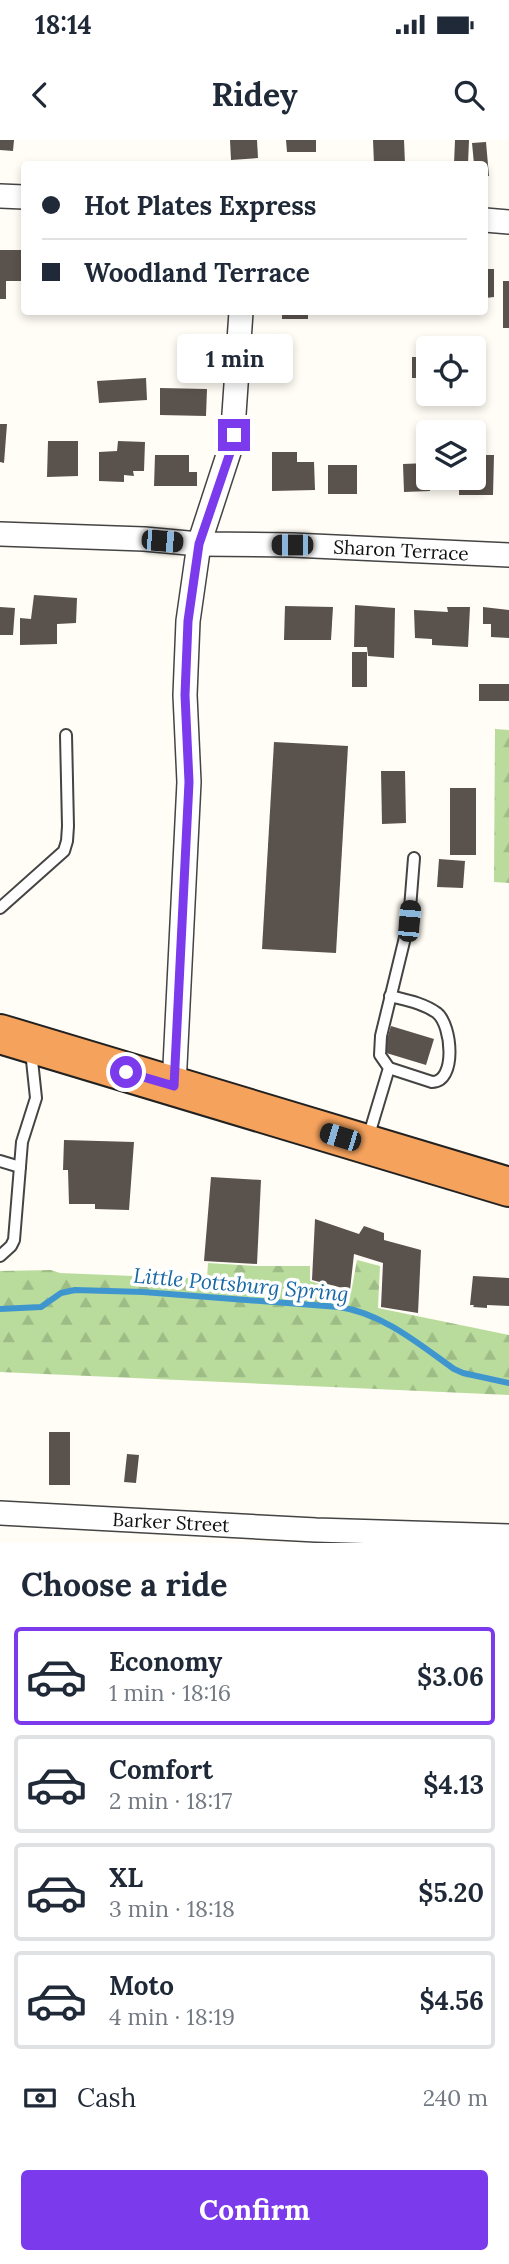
<!DOCTYPE html>
<html lang="en">
<head>
<meta charset="utf-8">
<style>
  body { margin:0; font-family:Lora,serif; background:#f6f6f7; color:#1f2937; height:100vh; display:flex; flex-direction:column; font-size:26px; white-space:nowrap }
  * { box-sizing:border-box; margin:0 }
  p { font-size:23px; color:#747a83 }
  .icon { flex:none; width:38px; height:38px; fill:none; stroke:currentColor; stroke-width:2; stroke-linecap:round; stroke-linejoin:round }
  .map { position:relative; height:1403px; overflow:hidden }
  .side { display:flex; flex-direction:column; background:#fff; flex:1 }
  .side>* { flex:none }
  .hud { position:absolute; left:21px; top:21px; width:467px; height:154px; border-radius:7px; box-shadow:0 4px 10px #0003; display:grid; align-content:center; height:154px; padding:0 21px; background:#fff }
  .controls { position:absolute; left:416px; top:196px; display:grid; gap:14px }
  .controls a { display:grid; place-items:center; width:70px; height:70px; border-radius:7px; background:#fff; box-shadow:0 4px 10px #0003; font-size:35px }
  .end { position:absolute; width:32px; height:32px; margin:-16px; border:9px solid #7c3aed; background:#fff; box-shadow:0 0 0 4px #fff }
  .from { border-radius:50% }
  .bubble { position:absolute; height:49px; border-radius:7px; background:#fff; box-shadow:0 4px 10px #0003; font-size:23px; font-weight:700; line-height:49px; text-align:center }
  .car { position:absolute; width:21px; height:42px; margin:-21px -10px; border-radius:9px; box-shadow:0 0 5px 2px #0007; background:linear-gradient(#222 24%,#8ab4d8 0 40%,#222 0 76%,#8ab4d8 0 86%,#222 0) }
  .hud b { display:flex; align-items:center; gap:24px; height:66px; font-size:26px }
  .hud b+b { border-top:2px solid #e0e1e3 }
  .hud i { width:18px; height:18px; background:#1f2937 }
  ul { padding:0; list-style:none }
  li { display:flex; align-items:center; gap:21px; height:98px; margin:0 14px 10px; padding:0 7px; border:4px solid #e0e1e3; border-radius:7px }
  li div { flex:1 }
  li b { display:block; font-size:26px }
  li em { font-style:normal; font-weight:700 }
  li.active { border-color:#7c3aed }
  li>.icon { width:63px; height:63px; stroke-width:1.5 }
  h2 { padding:0 21px; font-size:32px; line-height:84px }
  .pay { display:flex; align-items:center; gap:18px; height:77px; padding:0 21px; font-size:26px }
  .pay p { margin-inline-start:auto }
  .primary-button { display:flex; gap:14px; margin-top:auto; padding:14px 21px }
  .primary-button a { flex:1; height:80px; border-radius:7px; background:#7c3aed; color:#fff; font-size:28px; font-weight:700; line-height:80px; text-align:center }
  .status { display:flex; justify-content:space-between; align-items:center; height:49px; padding:0 35px; background:#fff; direction:ltr }
  .status svg { height:19px; fill:currentColor }
  header { display:flex; justify-content:space-between; align-items:center; height:91px; padding:0 21px; background:#fff; font-size:32px; font-weight:700 }
  .map>svg:first-child { display:block }
  .forest { fill:url(#forest-firs) }
  .lines { fill:none; stroke-linecap:round; stroke-linejoin:round }
  .stream { stroke:#3f96cf; stroke-width:6 }
  .building { fill:#5a524d }
  .lane-casing { stroke:#444; stroke-width:14 }
  .street-casing { stroke:#444; stroke-width:26 }
  .highway-casing { stroke:#222; stroke-width:42 }
  .lane { stroke:#fff; stroke-width:10 }
  .street { stroke:#fff; stroke-width:23 }
  .highway { stroke:#f5a25d; stroke-width:38 }
  .route { stroke:#7c3aed; stroke-width:9 }
  .labels { text-anchor:middle; stroke-width:7; stroke-linejoin:round; paint-order:stroke }
  .street-label { font-size:19px; fill:#111; stroke:#fff }
  .water-label { font-size:21px; font-style:italic; fill:#1768a6; stroke:#fff }
</style>
</head>
<body>
<div class="status"><b>18:14</b><svg viewBox="0 0 49 12"><path d="M0 12V9h3v3zM5 12V6h3v6zM10 12V3h3v9zM15 12V0h3v12zM26 1h20v11H26zM47 4h2v5h-2z"/></svg></div>
<header><svg class="icon" aria-label="back" viewBox="0 0 24 24"><path d="M15 5l-7 7 7 7"/></svg>Ridey<svg class="icon" aria-label="search" viewBox="0 0 24 24"><circle cx="10" cy="10" r="6"/><path d="M15 15l6 6"/></svg></header>
<div class="map">
<svg width="509" height="1403" viewBox="0 0 509 1403">
  <defs>
    <pattern id="forest-firs" width="22" height="20" patternUnits="userSpaceOnUse" patternTransform="scale(1.75)"><rect width="22" height="20" fill="#b9dc9c"/><path d="M5 1l3.5 6h-7zM16 11l3.5 6h-7z" fill="#9ebc85"/></pattern>
  </defs>
  <rect width="100%" height="100%" fill="#fffdf5"/>
  <!-- forest -->
  <g class="forest">
    <polygon points="495,589 509,590 509,743 494,742"/>
    <polygon points="357,1120 380,1126 378,1168 509,1195 509,1255 0,1232 0,1131 51,1130 60,1133 207,1139 208,1123 257,1126 310,1126 310,1141 351,1153"/>
  </g>
  <g class="lines">
    <!-- stream -->
    <path class="stream" d="M 0,1169 L 41,1167 L 61,1153 L 75,1150 L 143,1152 L 339,1167 C 382,1173 419,1204 454,1229 L 463,1233 L 509,1243"/>
  </g>
  <!-- building -->
  <g class="building">
    <polygon points="0,0 14,0 13,11 0,10"/>
    <polygon points="230,0 257,0 258,18 231,20"/>
    <polygon points="286,0 316,0 316,12 287,12"/>
    <polygon points="373,0 404,0 405,24 374,24"/>
    <polygon points="455,0 469,0 468,24 454,24"/>
    <polygon points="486,2 489,36 485,36 485,24 474,24 472,3"/>
    <polygon points="0,110 24,110 24,141 6,141 6,159 0,159"/>
    <polygon points="485,129 494,129 494,157 485,158"/>
    <rect x="503" y="141" width="6" height="47"/>
    <rect x="282" y="172" width="26" height="7"/>
    <rect x="412" y="217" width="17" height="21"/>
    <polygon points="146,238 147,260 99,263 97,241"/>
    <polygon points="160,248 207,249 206,276 160,275"/>
    <polygon points="0,284 7,284 4,323 0,322"/>
    <polygon points="48,301 78,301 78,336 47,337"/>
    <polygon points="118,301 145,302 144,331 133,331 134,336 124,335 124,342 99,341 99,312 117,311"/>
    <polygon points="272,312 297,312 297,322 314,322 315,350 272,351"/>
    <polygon points="155,315 189,315 189,332 197,332 197,346 154,346"/>
    <polygon points="474,315 494,315 493,355 459,355 459,338 474,338"/>
    <polygon points="428,323 430,351 404,352 403,324"/>
    <rect x="328" y="325" width="29" height="29"/>
    <polygon points="34,455 77,458 76,483 57,484 57,504 20,505 20,478 31,479"/>
    <polygon points="355,465 395,468 394,518 368,516 367,507 354,507"/>
    <polygon points="285,466 333,467 331,500 284,500"/>
    <polygon points="0,467 15,468 13,495 0,495"/>
    <polygon points="447,467 470,467 468,507 432,505 432,499 415,498 414,470 448,472"/>
    <polygon points="483,467 509,470 509,498 491,497 491,484 483,484"/>
    <rect x="352" y="512" width="15" height="35"/>
    <rect x="479" y="544" width="30" height="17"/>
    <polygon points="274,602 348,606 336,813 262,809"/>
    <polygon points="381,631 405,631 406,683 382,684"/>
    <rect x="450" y="648" width="26" height="67"/>
    <polygon points="439,719 465,721 463,748 437,747"/>
    <polygon points="391,886 434,899 426,925 383,912"/>
    <polygon points="64,1000 134,1002 129,1070 95,1069 95,1064 69,1064 68,1030 63,1030"/>
    <polygon points="211,1037 261,1040 257,1124 204,1121"/>
    <polygon points="315,1079 359,1094 364,1086 384,1093 384,1100 421,1110 418,1173 381,1167 383,1123 354,1114 350,1150 312,1140"/>
    <polygon points="473,1136 509,1138 509,1166 487,1165 487,1168 473,1167 474,1165 470,1165"/>
    <rect x="49" y="1292" width="21" height="53"/>
    <polygon points="127,1314 139,1315 136,1343 124,1342"/>
  </g>
  <g class="lines">
    <!-- lane casing -->
    <g class="lane-casing">
      <g id="lane">
        <polyline points="0,768 64,711 67,701 68,686 66,595"/>
        <path d="M 389,928 L 432,942 C 457,942 452,885 437,873 C 423,863 406,860 390,856"/>
        <polyline points="368,998 389,928 380,915 381,896 409,781 414,718"/>
        <polyline points="0,1021 20,1027"/>
        <polyline points="0,1116 11,1106 14,1100 22,1002 36,958 31,911"/>
      </g>
    </g>
    <!-- street casing -->
    <g class="street-casing">
      <g id="street">
        <polyline points="0,56 24,57"/>
        <polyline points="485,80 509,82"/>
        <polyline points="0,394 144,399 199,404 292,405 509,415"/>
        <polyline points="174,946 189,642 185,555 188,481 199,404 232,303 241,172"/>
        <polyline points="0,1373 316,1390 509,1396"/>
      </g>
    </g>
    <!-- highway casing -->
    <g class="highway-casing">
      <polyline id="highway" points="0,894 509,1047"/>
    </g>
    <!-- lane -->
    <use href="#lane" class="lane"/>
    <!-- street -->
    <use href="#street" class="street"/>
    <!-- highway -->
    <use href="#highway" class="highway"/>
  </g>
  <g class="lines">
    <!-- route -->
    <polyline class="route" points="126,932 174,946 189,642 185,555 188,481 199,404 231,310 234,295"/>
  </g>
  <g class="labels">
    <!-- street labels -->
    <g class="street-label">
      <text transform="translate(401 410) rotate(3)" y="7">Sharon Terrace</text>
      <text transform="translate(171 1382) rotate(3)" y="7">Barker Street</text>
    </g>
    <!-- water labels -->
    <g class="water-label">
      <text transform="translate(241 1145) rotate(5)" y="7">Little Pottsburg Spring</text>
    </g>
  </g>
</svg>
<div class="controls">
<a><svg class="icon" aria-label="locate" viewBox="0 0 24 24"><circle cx="12" cy="12" r="6"/><path d="M12 2v4M12 18v4M2 12h4M18 12h4"/></svg></a>
<a><svg class="icon" aria-label="layers" viewBox="0 0 24 24"><path d="M12 4l9 5-9 5-9-5zM3 14l9 5 9-5"/></svg></a>
</div>
<i class="end from" style="left:126px;top:932px"></i>
<i class="end" style="left:234px;top:295px"></i>
<div class="bubble" style="left:177px;top:194px;width:116px">1 min</div>
<i class="car" style="left:162px;top:401px;rotate:95deg"></i>
<i class="car" style="left:292px;top:405px;rotate:270deg"></i>
<i class="car" style="left:409px;top:781px;rotate:5deg"></i>
<i class="car" style="left:340px;top:997px;rotate:287deg"></i>
<div class="hud">
<b><i class="from"></i>Hot Plates Express</b>
<b><i></i>Woodland Terrace</b>
</div>
</div>
<section class="side">
<h2>Choose a ride</h2>
<ul>
<li class="active"><svg class="icon" aria-label="car" viewBox="0 0 24 24"><path d="M5 17H2v-5l4-1 3-4h7l3 4 3 1v5h-3M9 17h6M6 11h13"/><circle cx="7" cy="17" r="2"/><circle cx="17" cy="17" r="2"/></svg><div><b>Economy</b><p>1 min · 18:16</p></div><em>$3.06</em></li>
<li><svg class="icon" aria-label="car" viewBox="0 0 24 24"><path d="M5 17H2v-5l4-1 3-4h7l3 4 3 1v5h-3M9 17h6M6 11h13"/><circle cx="7" cy="17" r="2"/><circle cx="17" cy="17" r="2"/></svg><div><b>Comfort</b><p>2 min · 18:17</p></div><em>$4.13</em></li>
<li><svg class="icon" aria-label="car" viewBox="0 0 24 24"><path d="M5 17H2v-5l4-1 3-4h7l3 4 3 1v5h-3M9 17h6M6 11h13"/><circle cx="7" cy="17" r="2"/><circle cx="17" cy="17" r="2"/></svg><div><b>XL</b><p>3 min · 18:18</p></div><em>$5.20</em></li>
<li><svg class="icon" aria-label="car" viewBox="0 0 24 24"><path d="M5 17H2v-5l4-1 3-4h7l3 4 3 1v5h-3M9 17h6M6 11h13"/><circle cx="7" cy="17" r="2"/><circle cx="17" cy="17" r="2"/></svg><div><b>Moto</b><p>4 min · 18:19</p></div><em>$4.56</em></li>
</ul>
<div class="pay"><svg class="icon" aria-label="cash" viewBox="0 0 24 24"><path d="M3 7h18v10H3z"/><circle cx="12" cy="12" r="2"/></svg>Cash<p>240 m</p></div>
<div class="primary-button"><a>Confirm</a></div>
</section>
</body>
</html>
